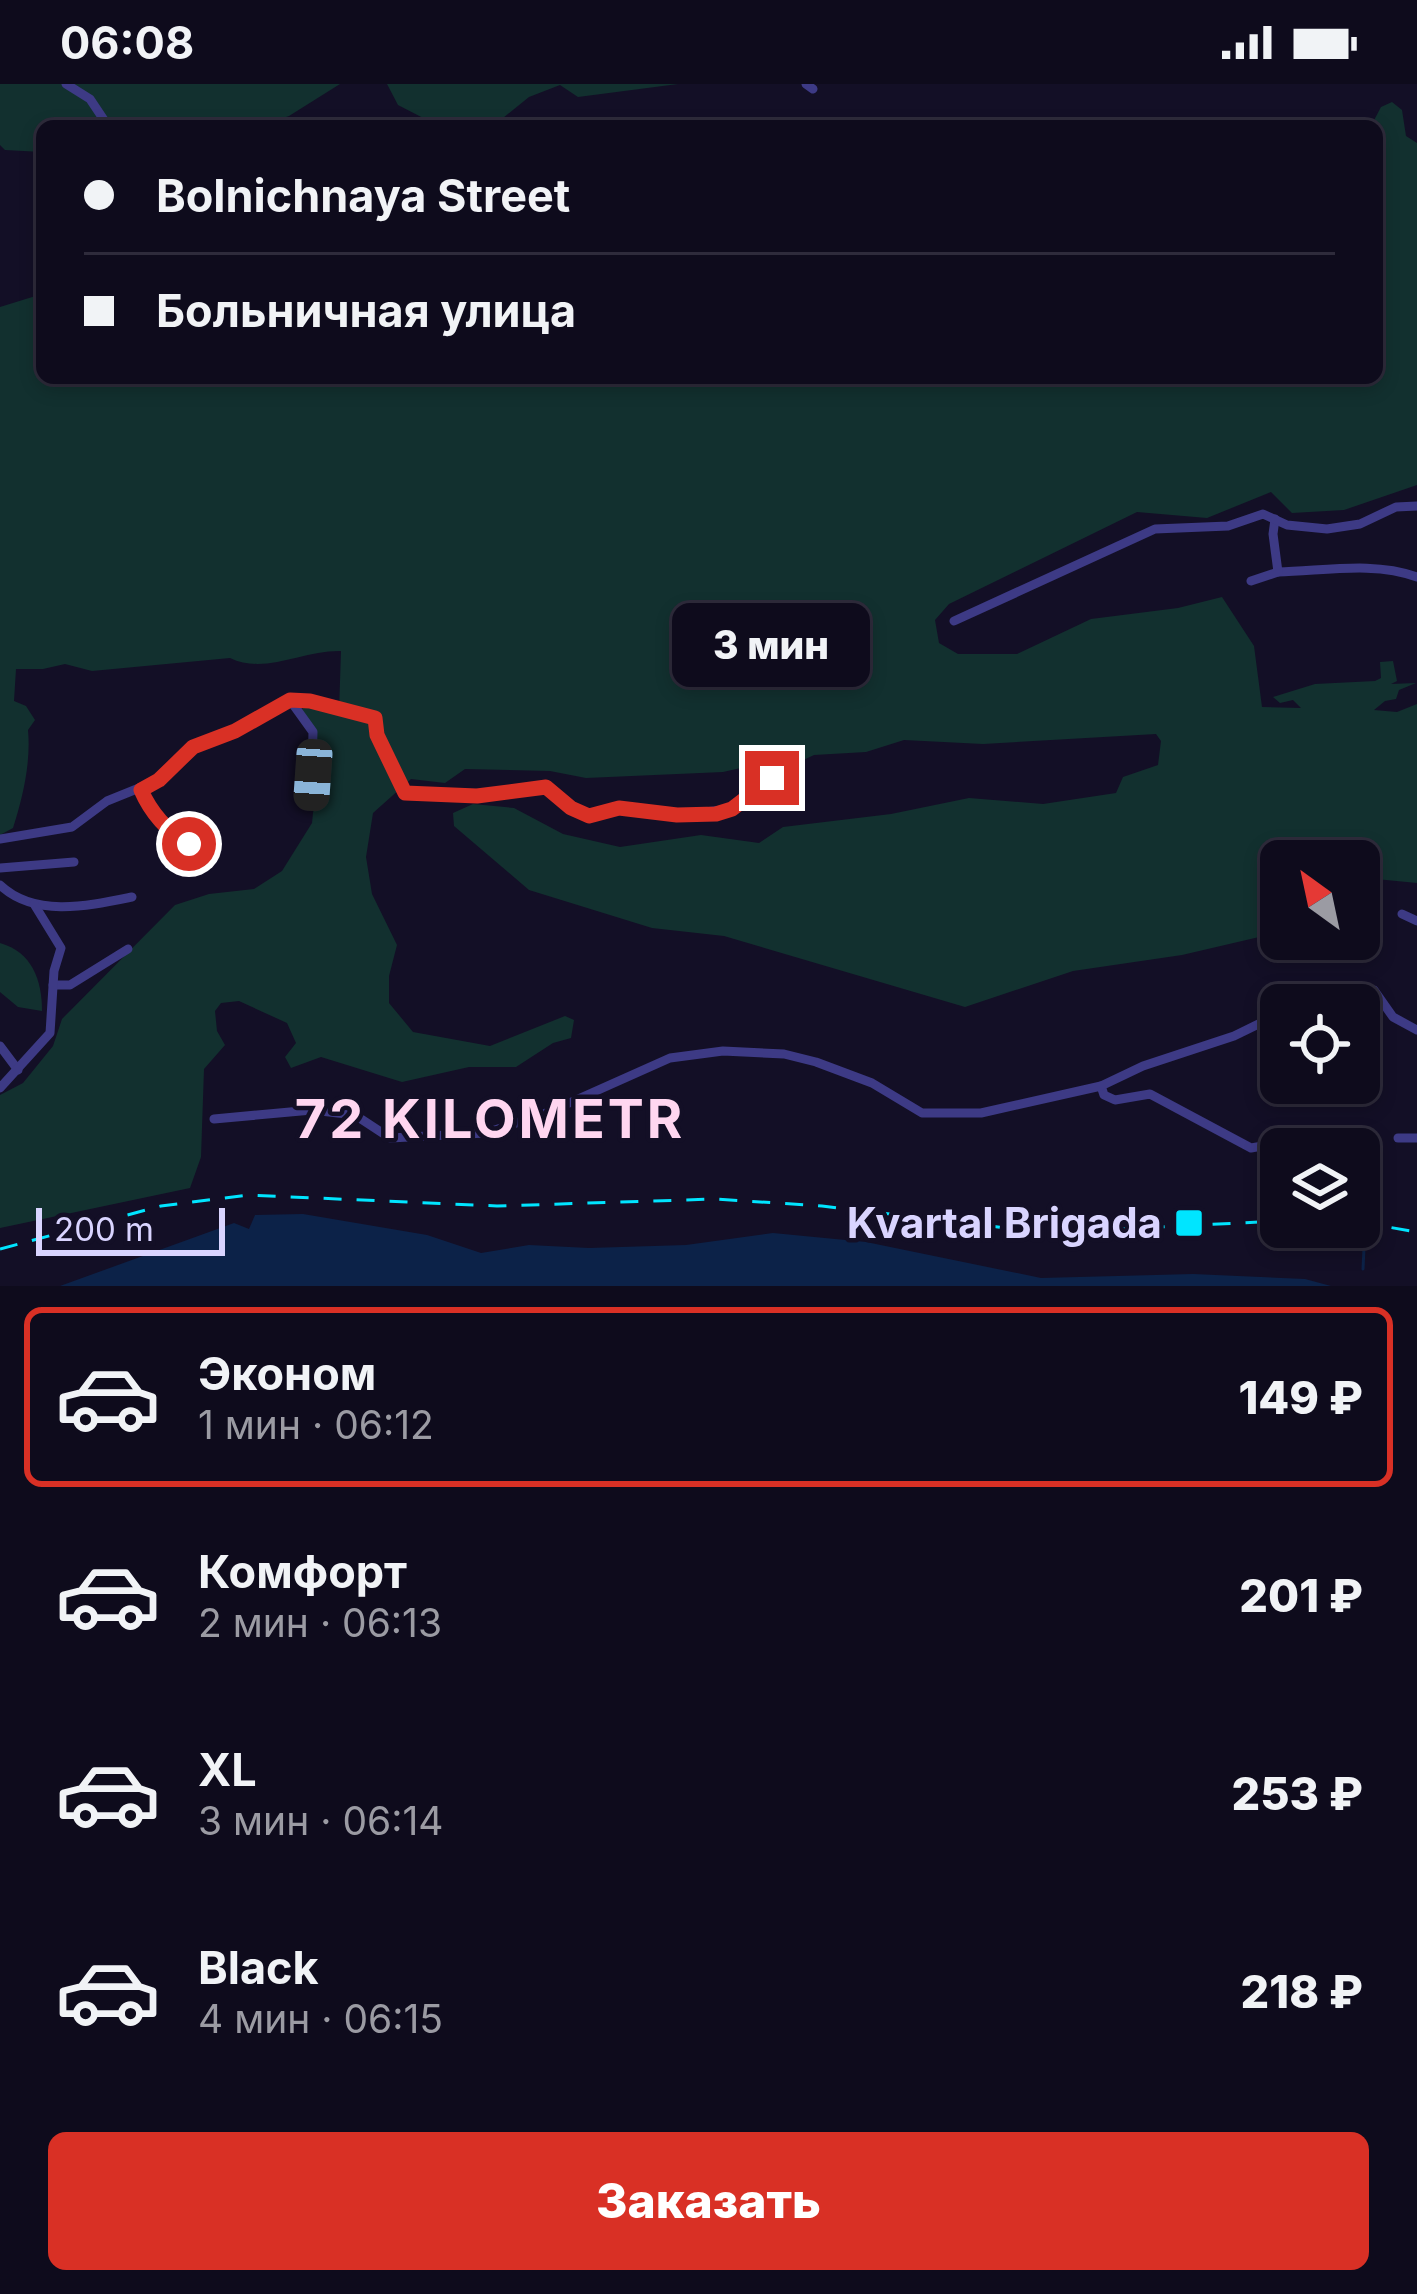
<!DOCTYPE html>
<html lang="ru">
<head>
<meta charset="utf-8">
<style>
  body { margin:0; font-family:Inter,sans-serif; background:#171425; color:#f1f3f6; height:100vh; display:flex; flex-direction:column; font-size:45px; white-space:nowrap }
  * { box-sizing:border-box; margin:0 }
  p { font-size:39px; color:#9b9ba3 }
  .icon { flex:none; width:66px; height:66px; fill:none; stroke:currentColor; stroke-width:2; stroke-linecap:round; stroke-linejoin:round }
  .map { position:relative; height:1202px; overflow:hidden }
  .drawer { display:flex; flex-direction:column; background:#0e0b1c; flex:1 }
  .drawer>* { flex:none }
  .guide { position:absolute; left:36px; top:36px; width:1347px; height:264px; border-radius:18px; box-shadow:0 6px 18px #0003,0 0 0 3px #2e2b3b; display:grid; align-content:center; height:264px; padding:0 48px; background:#0e0b1c }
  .needle { width:78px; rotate:327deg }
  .tools { position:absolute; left:1260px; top:756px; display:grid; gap:24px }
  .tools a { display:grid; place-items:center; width:120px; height:120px; border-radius:18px; background:#0e0b1c; box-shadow:0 6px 18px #0003,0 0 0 3px #2e2b3b; font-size:60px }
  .scale { position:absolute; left:36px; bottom:30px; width:189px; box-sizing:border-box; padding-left:12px; border:6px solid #d9d4ff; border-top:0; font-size:33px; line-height:42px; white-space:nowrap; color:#d9d4ff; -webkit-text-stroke:9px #130f26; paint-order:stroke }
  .end { position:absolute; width:54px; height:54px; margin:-27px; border:15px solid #d93025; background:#fff; box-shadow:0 0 0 6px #fff }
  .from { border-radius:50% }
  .bubble { position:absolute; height:84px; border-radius:18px; background:#0e0b1c; box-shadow:0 6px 18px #0003,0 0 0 3px #2e2b3b; font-size:39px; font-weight:800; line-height:84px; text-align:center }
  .car { position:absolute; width:36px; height:72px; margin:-36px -18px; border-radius:15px; box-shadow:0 0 9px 3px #0007; background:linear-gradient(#222 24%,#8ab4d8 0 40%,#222 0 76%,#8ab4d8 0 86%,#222 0) }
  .guide b { display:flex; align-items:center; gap:42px; height:114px; font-size:45px }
  .guide b+b { border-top:3px solid #2e2b3b }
  .guide i { width:30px; height:30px; background:#f1f3f6 }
  ul { padding:21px 0 0; list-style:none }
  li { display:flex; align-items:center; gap:36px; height:180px; margin:0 24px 18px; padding:0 24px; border:6px solid transparent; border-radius:18px }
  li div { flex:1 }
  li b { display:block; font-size:45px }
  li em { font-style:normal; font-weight:800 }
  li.current { border-color:#d93025 }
  li>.icon { width:108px; height:108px; stroke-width:1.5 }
  .cta { display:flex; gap:24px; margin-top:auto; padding:24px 48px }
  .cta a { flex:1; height:138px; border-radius:18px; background:#d93025; color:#fff; font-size:48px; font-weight:800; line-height:138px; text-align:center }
  .status { display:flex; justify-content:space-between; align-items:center; height:84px; padding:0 60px; background:#0e0b1c; direction:ltr }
  .status svg { height:33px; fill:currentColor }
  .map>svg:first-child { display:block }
  .green { fill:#12302f }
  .water { fill:#0c2248 }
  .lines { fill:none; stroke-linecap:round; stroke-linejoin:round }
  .stream { stroke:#0c2248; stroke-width:3 }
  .minor { stroke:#3d3a85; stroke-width:9 }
  .rail { stroke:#00e5ff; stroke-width:3; stroke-dasharray:18 15; stroke-linecap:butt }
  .route { stroke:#d93025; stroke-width:15 }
  .poi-dot { fill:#00e5ff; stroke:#130f26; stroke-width:4.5 }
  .labels { text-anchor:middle; stroke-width:9; stroke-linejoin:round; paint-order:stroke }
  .poi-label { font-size:42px; font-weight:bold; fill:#d9d4ff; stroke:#130f26; text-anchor:end }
  .district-label { font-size:54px; font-weight:bold; letter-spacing:3px; fill:#ffd6f0; stroke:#130f26 }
</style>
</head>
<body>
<div class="status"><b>06:08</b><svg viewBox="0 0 49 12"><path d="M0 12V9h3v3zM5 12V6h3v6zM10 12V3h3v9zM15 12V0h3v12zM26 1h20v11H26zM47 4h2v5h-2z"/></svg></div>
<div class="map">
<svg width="1417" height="1202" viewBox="0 0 1417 1202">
  <rect width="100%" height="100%" fill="#130f26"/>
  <!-- green -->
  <g class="green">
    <polygon points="0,0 340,0 289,32 260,42 42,42 42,68 5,66 0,61"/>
    <polygon points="387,0 678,0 578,13 560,1 529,13 503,34 484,42 429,37 398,21"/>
    <path d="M 1392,18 L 1402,26 L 1406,52 L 1417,59 L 1417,401 L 1344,426 L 1292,429 L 1271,408 L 1207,434 L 1137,428 L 949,520 L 935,536 L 939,559 L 958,570 L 1017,570 L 1091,535 L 1178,524 L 1222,513 L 1254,562 L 1262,623 L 1301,624 L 1293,616 L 1280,619 L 1273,613 L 1315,600 L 1375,597 L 1381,594 L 1380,578 L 1393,577 L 1397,597 L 1391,600 L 1416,599 L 1399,606 L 1396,615 L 1385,617 L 1374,626 L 1397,628 L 1417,620 L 1417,799 L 1376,795 L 1359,806 L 1359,777 L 1281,777 L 1281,848 L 1182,871 L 1073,887 L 965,923 L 724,852 L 652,844 L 529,806 L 454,742 L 453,729 L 473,720 L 514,724 L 563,750 L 620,763 L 701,751 L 759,759 L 783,743 L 891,730 L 969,714 L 1043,720 L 1116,709 L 1123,693 L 1158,681 L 1161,657 L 1156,650 L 983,660 L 904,656 L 866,668 L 814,671 L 778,688 L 754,681 L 723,688 L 586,694 L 550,687 L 465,685 L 445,699 L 411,695 L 373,729 L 366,773 L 372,810 L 397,861 L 389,892 L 389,919 L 413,948 L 490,962 L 565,932 L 574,936 L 571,954 L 553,959 L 516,983 L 469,983 L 402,998 L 321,973 L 291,984 L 285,973 L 296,959 L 287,939 L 239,917 L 221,919 L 215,927 L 217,947 L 225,961 L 204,985 L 201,1073 L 190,1104 L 0,1144 L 0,1011 L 23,999 L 53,962 L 62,935 L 175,821 L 209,810 L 254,805 L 282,787 L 312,739 L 318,679 L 316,649 L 302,626 L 304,621 L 339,628 L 341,567 C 303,566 265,591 230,574 L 92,587 L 65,580 L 43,585 L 16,585 L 14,617 L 26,622 L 35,636 L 28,646 C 31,678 23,713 13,744 L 0,751 L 0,223 L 42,210 L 42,294 L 1377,294 L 1377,42 L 1371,42 L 1381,23 Z"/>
    <path d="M 0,859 C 32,868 42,896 42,927 L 18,923 L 0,908 Z"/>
  </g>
  <!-- water -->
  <polygon class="water" points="303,1130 427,1151 481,1169 529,1161 589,1164 686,1161 773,1149 866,1158 1041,1194 1193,1190 1305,1195 1331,1202 60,1202 234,1139 249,1145 255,1131"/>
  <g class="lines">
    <!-- stream -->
    <g class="stream">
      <polyline points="1367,977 1371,915"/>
      <polyline points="1367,1129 1360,1079 1371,1051"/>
      <polyline points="1363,1185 1365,1143"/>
    </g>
    <!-- minor -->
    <g class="minor">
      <polyline points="66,0 90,15 108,42"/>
      <polyline points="806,0 813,5"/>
      <path d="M 1278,488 C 1324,487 1374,477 1417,493"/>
      <polyline points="1251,497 1278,488 1273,450 1275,435"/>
      <polyline points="954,537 1155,445 1228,442 1263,430 1287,441 1327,445 1360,440 1396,423 1417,422"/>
      <polyline points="290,616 313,648 311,718"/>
      <path d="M 141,706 C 151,729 167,747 189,760"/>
      <polyline points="0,755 72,743 107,717 159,696 193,663 235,647 290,616 310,617 375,634 377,651 405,709 477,712 546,703 571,724 589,732 619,725 677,731 732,725 772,694"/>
      <polyline points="0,784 74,778"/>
      <path d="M 0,801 C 35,834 88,822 132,813"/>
      <polyline points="1402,830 1417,837"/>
      <polyline points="53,901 70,901 128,865"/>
      <polyline points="1330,921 1359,907 1374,906 1393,933 1417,946"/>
      <polyline points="0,962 18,986"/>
      <polyline points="1101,1002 1104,1011 1115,1016 1150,1010 1251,1064 1285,1058 1302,1047 1332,1056"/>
      <polyline points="0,1004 50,949 54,887 61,864 34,820"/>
      <polyline points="214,1035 312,1026 355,1031 390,1054 486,1049 549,1028 670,974 723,967 784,970 816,978 872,999 922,1029 981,1029 1101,1002 1143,982 1234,952 1281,929"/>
      <polyline points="1398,1054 1417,1054"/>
    </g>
    <!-- rail -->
    <g class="rail">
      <polyline points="1359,1138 1417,1148"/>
      <polyline points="0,1165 161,1122 248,1111 497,1122 715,1115 822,1122 1015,1145 1098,1146 1281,1137"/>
    </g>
  </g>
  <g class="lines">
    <!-- route -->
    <path class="route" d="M 189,760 C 167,747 151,729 141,706 L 159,696 L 193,663 L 235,647 L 290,616 L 310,617 L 375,634 L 377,651 L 405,709 L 477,712 L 546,703 L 571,724 L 589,732 L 619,724 L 677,731 L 716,730 L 732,725 L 772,694"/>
  </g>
  <!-- markers -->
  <rect class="poi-dot" x="1174" y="1124" width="30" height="30" rx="6"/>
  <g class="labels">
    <!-- poi labels -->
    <g class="poi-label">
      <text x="1162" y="1154">Kvartal Brigada</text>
    </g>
    <!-- district labels -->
    <g class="district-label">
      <text x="490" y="1054">72 KILOMETR</text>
    </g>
  </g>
</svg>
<div class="tools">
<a><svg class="needle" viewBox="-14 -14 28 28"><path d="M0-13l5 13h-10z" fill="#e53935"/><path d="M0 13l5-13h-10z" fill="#9b9ba3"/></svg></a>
<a><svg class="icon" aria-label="locate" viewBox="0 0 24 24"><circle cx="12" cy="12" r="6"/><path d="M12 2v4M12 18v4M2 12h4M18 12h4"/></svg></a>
<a><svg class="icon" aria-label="layers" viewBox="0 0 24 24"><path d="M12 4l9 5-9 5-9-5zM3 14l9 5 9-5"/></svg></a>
</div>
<div class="scale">200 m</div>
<i class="end from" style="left:189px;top:760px"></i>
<i class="end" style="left:772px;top:694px"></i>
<div class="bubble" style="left:672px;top:519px;width:198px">3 мин</div>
<i class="car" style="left:313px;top:691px;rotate:184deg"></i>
<div class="guide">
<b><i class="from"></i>Bolnichnaya Street</b>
<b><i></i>Больничная улица</b>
</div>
</div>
<section class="drawer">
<ul>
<li class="current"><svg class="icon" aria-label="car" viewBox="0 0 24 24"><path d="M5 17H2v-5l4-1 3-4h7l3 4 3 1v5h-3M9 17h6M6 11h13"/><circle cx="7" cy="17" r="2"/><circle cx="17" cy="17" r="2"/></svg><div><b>Эконом</b><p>1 мин · 06:12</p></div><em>149 ₽</em></li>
<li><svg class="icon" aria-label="car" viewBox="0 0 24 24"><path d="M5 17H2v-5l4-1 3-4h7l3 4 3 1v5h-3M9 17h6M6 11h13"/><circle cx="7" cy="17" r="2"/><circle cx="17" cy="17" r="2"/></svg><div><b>Комфорт</b><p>2 мин · 06:13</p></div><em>201 ₽</em></li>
<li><svg class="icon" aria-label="car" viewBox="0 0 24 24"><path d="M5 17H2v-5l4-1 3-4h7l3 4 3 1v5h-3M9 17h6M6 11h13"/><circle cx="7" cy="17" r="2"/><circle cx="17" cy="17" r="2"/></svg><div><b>XL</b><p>3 мин · 06:14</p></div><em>253 ₽</em></li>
<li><svg class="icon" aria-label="car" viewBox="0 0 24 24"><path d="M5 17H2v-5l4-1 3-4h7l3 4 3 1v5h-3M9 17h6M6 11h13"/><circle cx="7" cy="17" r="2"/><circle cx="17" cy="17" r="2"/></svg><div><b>Black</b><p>4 мин · 06:15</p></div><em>218 ₽</em></li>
</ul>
<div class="cta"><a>Заказать</a></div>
</section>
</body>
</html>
